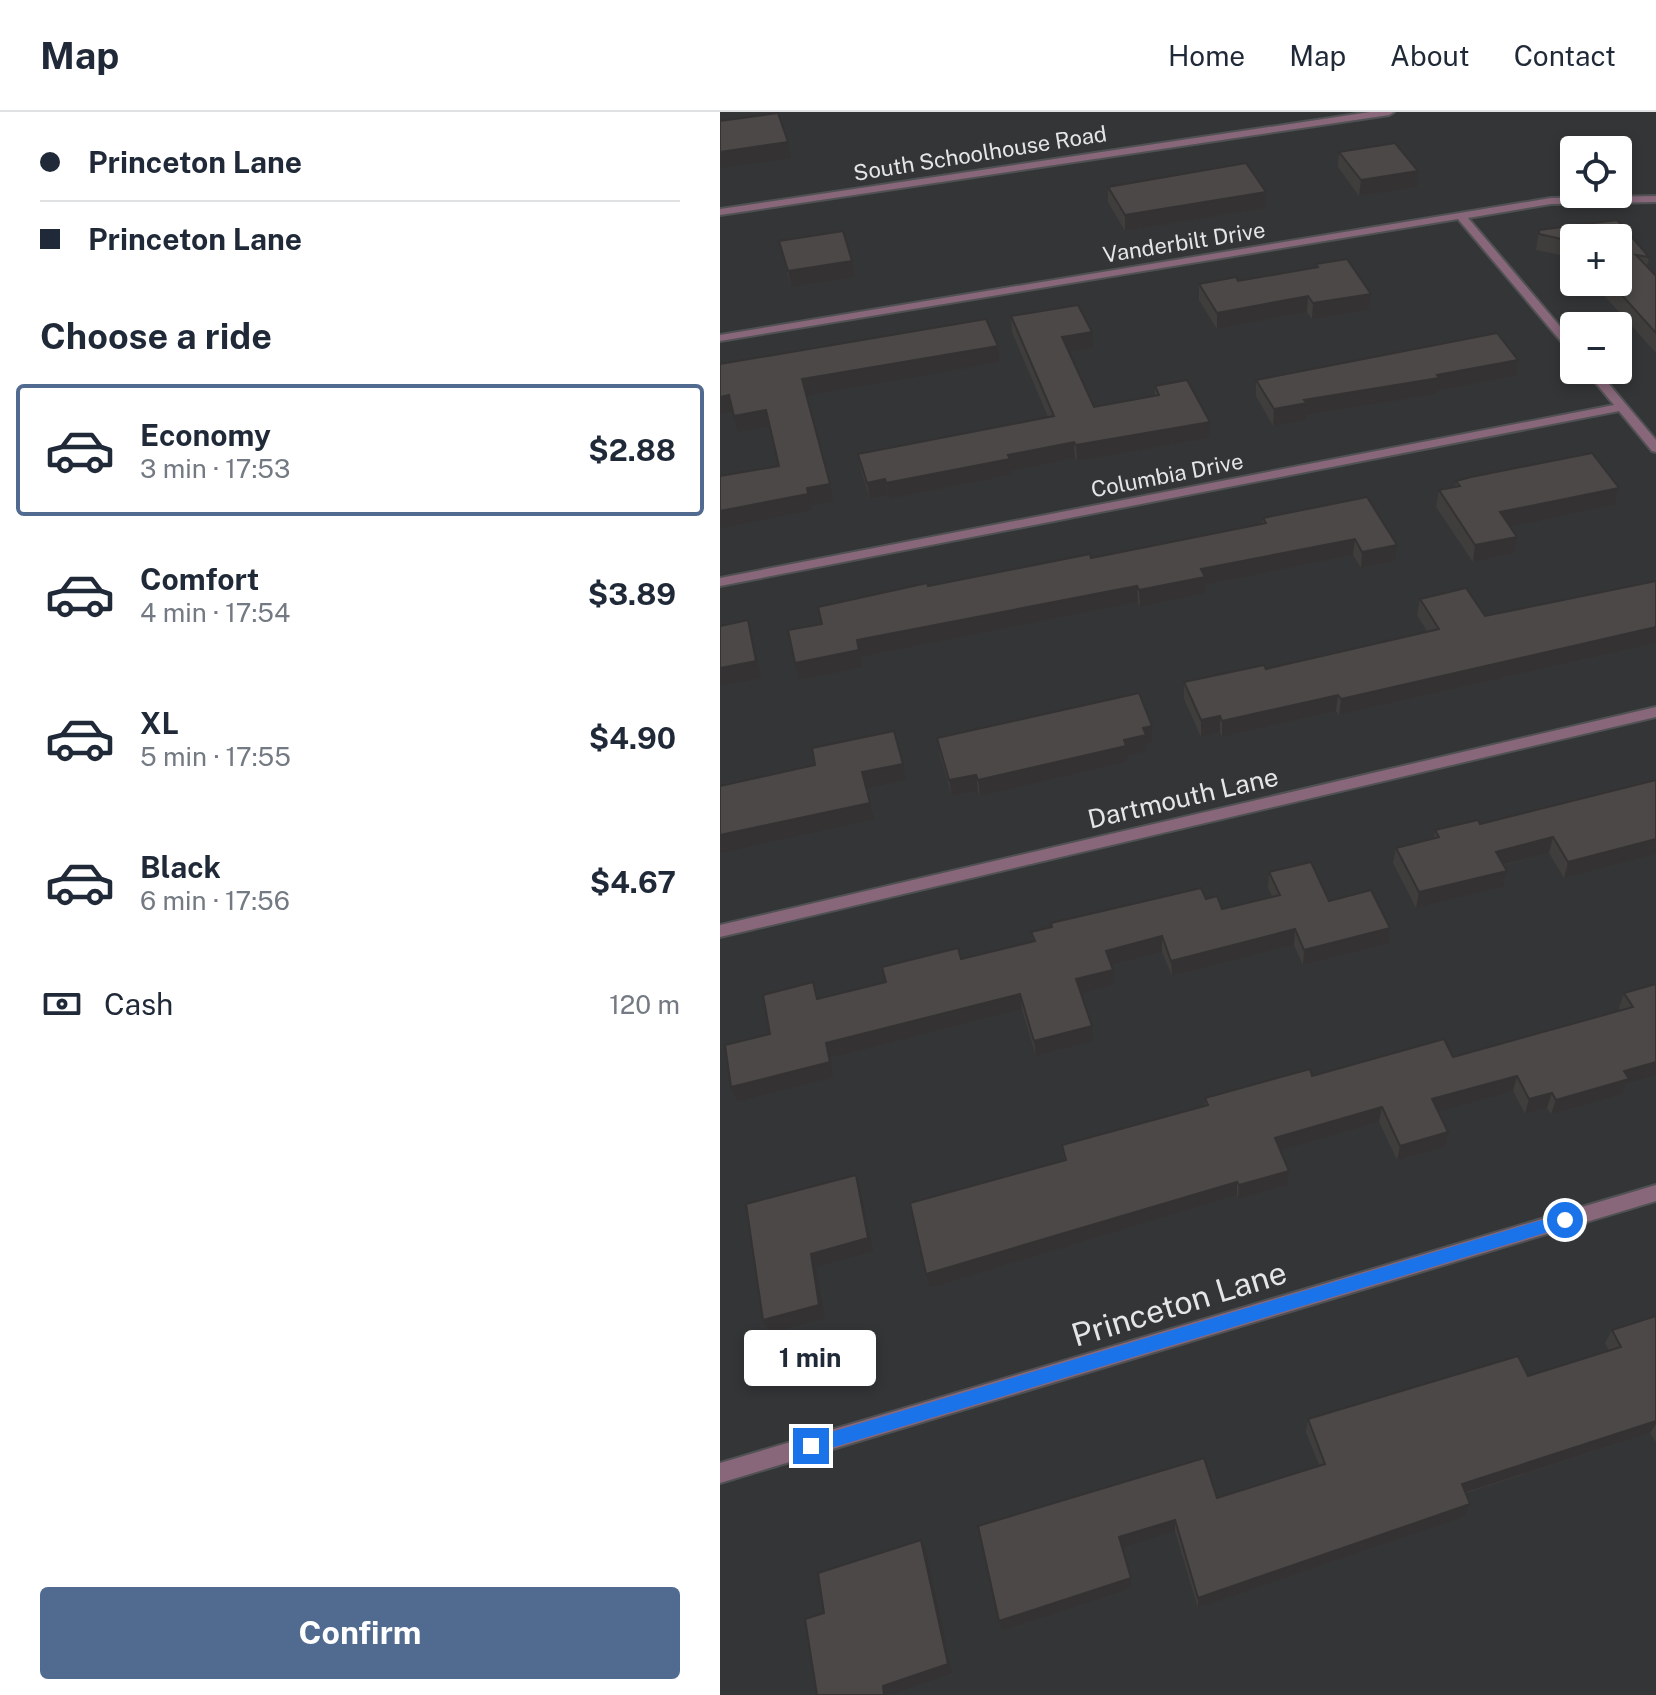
<!DOCTYPE html>
<html lang="en">
<head>
<meta charset="utf-8">
<style>
  body { margin:0; font-family:"Public Sans",sans-serif; background:#f2f2f3; color:#1f2937; height:100vh; display:flex; flex-direction:column; font-size:30px; white-space:nowrap }
  * { box-sizing:border-box; margin:0 }
  p { font-size:26px; color:#747a83 }
  .icon { flex:none; width:44px; height:44px; fill:none; stroke:currentColor; stroke-width:2; stroke-linecap:round; stroke-linejoin:round }
  .map { position:relative; flex:1; overflow:hidden }
  .details { display:flex; flex-direction:column; background:#fff; width:720px }
  .details>* { flex:none }
  .banner { display:grid; align-content:center; height:176px; padding:0 40px; background:#fff }
  .fabs { position:absolute; left:840px; top:24px; display:grid; gap:16px }
  .fabs a { display:grid; place-items:center; width:72px; height:72px; border-radius:8px; background:#fff; box-shadow:0 4px 12px #0003; font-size:40px }
  .end { position:absolute; width:36px; height:36px; margin:-18px; border:10px solid #1a73e8; background:#fff; box-shadow:0 0 0 4px #fff }
  .from { border-radius:50% }
  .bubble { position:absolute; height:56px; border-radius:8px; background:#fff; box-shadow:0 4px 12px #0003; font-size:26px; font-weight:700; line-height:56px; text-align:center }
  .banner b { display:flex; align-items:center; gap:28px; height:76px; font-size:30px }
  .banner b+b { border-top:2px solid #e0e1e3 }
  .banner i { width:20px; height:20px; background:#1f2937 }
  ul { padding:0; list-style:none }
  li { display:flex; align-items:center; gap:24px; height:132px; margin:0 16px 12px; padding:0 24px; border:4px solid transparent; border-radius:8px }
  li div { flex:1 }
  li b { display:block; font-size:30px }
  li em { font-style:normal; font-weight:700 }
  li.current { border-color:#506a90 }
  li>.icon { width:72px; height:72px; stroke-width:1.5 }
  h2 { padding:0 40px; font-size:36px; line-height:96px }
  .pay { display:flex; align-items:center; gap:20px; height:88px; padding:0 40px; font-size:30px }
  .pay p { margin-inline-start:auto }
  .button { display:flex; gap:16px; margin-top:auto; padding:16px 40px }
  .button a { flex:1; height:92px; border-radius:8px; background:#506a90; color:#fff; font-size:32px; font-weight:700; line-height:92px; text-align:center }
  header { display:flex; align-items:center; gap:48px; box-sizing:border-box; height:112px; padding:0 40px; background:#fff; border-bottom:2px solid #e0e1e3 }
  header strong { font-size:38px }
  nav { display:flex; gap:44px; margin-inline-start:auto; font-size:28px }
  main { display:flex; flex:1; min-height:0 }
  .map>svg:first-child { display:block }
  .lines { fill:none; stroke-linecap:round; stroke-linejoin:round }
  .minor-casing { stroke:#505153; stroke-width:4 }
  .tertiary-casing { stroke:#505153; stroke-width:4 }
  .minor { fill:#876779; fill-rule:evenodd }
  .tertiary { fill:#876779; fill-rule:evenodd }
  .wall { fill:#403e3d }
  .shaded-wall { fill:#343232 }
  .building { fill:#4b4847; stroke:#343232; stroke-width:2 }
  .route { fill:#1a73e8 }
  .labels { text-anchor:middle; stroke-width:6; stroke-linejoin:round; paint-order:stroke }
  .far-street-label { font-size:22px; fill:#e4e5e7; stroke:#343537 }
  .street-label { font-size:26px; fill:#e4e5e7; stroke:#343537 }
  .near-street-label { font-size:32px; fill:#e4e5e7; stroke:#343537 }
</style>
</head>
<body>
<header>
<strong>Map</strong>
<nav><a>Home</a><a>Map</a><a>About</a><a>Contact</a></nav>
</header>
<main>
<section class="details">
<div class="banner">
<b><i class="from"></i>Princeton Lane</b>
<b><i></i>Princeton Lane</b>
</div>
<h2>Choose a ride</h2>
<ul>
<li class="current"><svg class="icon" aria-label="car" viewBox="0 0 24 24"><path d="M5 17H2v-5l4-1 3-4h7l3 4 3 1v5h-3M9 17h6M6 11h13"/><circle cx="7" cy="17" r="2"/><circle cx="17" cy="17" r="2"/></svg><div><b>Economy</b><p>3 min · 17:53</p></div><em>$2.88</em></li>
<li><svg class="icon" aria-label="car" viewBox="0 0 24 24"><path d="M5 17H2v-5l4-1 3-4h7l3 4 3 1v5h-3M9 17h6M6 11h13"/><circle cx="7" cy="17" r="2"/><circle cx="17" cy="17" r="2"/></svg><div><b>Comfort</b><p>4 min · 17:54</p></div><em>$3.89</em></li>
<li><svg class="icon" aria-label="car" viewBox="0 0 24 24"><path d="M5 17H2v-5l4-1 3-4h7l3 4 3 1v5h-3M9 17h6M6 11h13"/><circle cx="7" cy="17" r="2"/><circle cx="17" cy="17" r="2"/></svg><div><b>XL</b><p>5 min · 17:55</p></div><em>$4.90</em></li>
<li><svg class="icon" aria-label="car" viewBox="0 0 24 24"><path d="M5 17H2v-5l4-1 3-4h7l3 4 3 1v5h-3M9 17h6M6 11h13"/><circle cx="7" cy="17" r="2"/><circle cx="17" cy="17" r="2"/></svg><div><b>Black</b><p>6 min · 17:56</p></div><em>$4.67</em></li>
</ul>
<div class="pay"><svg class="icon" aria-label="cash" viewBox="0 0 24 24"><path d="M3 7h18v10H3z"/><circle cx="12" cy="12" r="2"/></svg>Cash<p>120 m</p></div>
<div class="button"><a>Confirm</a></div>
</section>
<div class="map">
<svg width="936" height="1583" viewBox="0 0 936 1583">
  <rect width="100%" height="100%" fill="#343537"/>
  <g class="lines">
    <!-- minor casing -->
    <g class="minor-casing">
      <g id="minor">
        <polygon points="936,84 936,90 831,92 748,106 854,231 854,241 850,240 738,107 0,229 0,223 831,86"/>
        <polygon points="865,258 877,258 936,328 936,340 932,339 899,299 0,474 0,466 894,293"/>
        <polygon points="936,595 936,605 0,825 0,813"/>
        <polygon points="936,1073 936,1089 0,1371 0,1351"/>
      </g>
    </g>
    <!-- tertiary casing -->
    <g class="tertiary-casing">
      <polygon id="tertiary" points="650,0 674,0 669,3 0,103 0,97"/>
    </g>
    <!-- minor -->
    <use href="#minor" class="minor"/>
    <!-- tertiary -->
    <use href="#tertiary" class="tertiary"/>
  </g>
  <!-- wall -->
  <g class="wall">
    <polygon points="619,40 697,75 639,84 618,55"/>
    <polygon points="388,75 546,80 546,96 405,119 388,90"/>
    <polygon points="897,108 929,145 927,154 936,164 936,241 872,170 898,170 898,126 854,126 854,149 850,145 816,138 819,118"/>
    <polygon points="59,129 132,149 135,165 71,175"/>
    <polygon points="596,152 651,182 650,198 592,207 587,200 497,217 479,188 479,172 518,169 596,155"/>
    <polygon points="291,204 373,236 349,240 374,295 435,284 435,274 490,326 357,349 355,346 291,359 291,363 169,387 168,383 150,387 141,358 138,342 328,305 292,220"/>
    <polygon points="798,248 796,264 717,279 717,282 586,303 586,308 553,314 536,284 536,268"/>
    <polygon points="736,369 899,376 895,393 790,414 794,441 753,450 716,395 719,378 735,375"/>
    <polygon points="647,385 675,449 641,456 633,443 485,473 485,481 420,495 418,490 141,545 143,555 79,568 102,512 208,474 371,446 542,411 543,406"/>
    <polygon points="936,469 936,531 619,603 616,599 502,625 500,620 481,625 464,587 464,570 546,557 707,519 697,503 700,487 765,504"/>
    <polygon points="217,626 432,630 426,632 426,639 407,644 407,650 260,684 258,679 232,684 220,643"/>
    <polygon points="936,668 936,742 844,766 829,741 783,753 783,775 696,796 673,751 676,736 714,726 715,718 760,712"/>
    <polygon points="549,760 609,789 668,832 583,853 574,833 452,864 442,840 391,853 394,873 361,881 373,929 316,944 302,897 110,946 114,965 17,990 11,975 50,922 98,887 166,870 241,847 313,829 311,820 486,787 502,797 552,784 548,776"/>
    <polygon points="936,872 907,971 903,982 831,1002 827,996 805,1002 793,979 718,999 725,1035 677,1048 659,1010 560,1038 569,1059 568,1073 518,1087 517,1083 210,1176 344,1048 342,1033 485,993 485,986 592,964 733,945 900,899 899,896 904,881"/>
    <polygon points="936,1204 936,1330 930,1321 746,1381 750,1392 746,1404 478,1496 455,1419 402,1435 411,1466 412,1476 282,1519 258,1414 497,1386 599,1353 586,1320 588,1307 808,1264 889,1239 885,1231 892,1218"/>
  </g>
  <!-- shaded-wall -->
  <g class="shaded-wall">
    <polygon points="68,30 71,46 0,56 0,40"/>
    <polygon points="698,59 697,75 639,84 641,68"/>
    <polygon points="546,80 546,96 405,119 405,103"/>
    <polygon points="132,149 135,165 71,175 68,159"/>
    <polygon points="651,182 650,198 592,207 593,191"/>
    <polygon points="588,184 587,200 497,217 497,201"/>
    <polygon points="372,220 373,236 343,241 342,225"/>
    <polygon points="278,234 279,250 85,284 82,267"/>
    <polygon points="798,248 796,264 717,279 717,282 586,303 586,308 553,314 554,297 584,288"/>
    <polygon points="9,283 13,299 0,302 0,285"/>
    <polygon points="46,298 50,315 18,320 14,304"/>
    <polygon points="490,310 490,326 357,349 356,333"/>
    <polygon points="354,330 355,346 291,359 291,363 169,387 166,371 288,343"/>
    <polygon points="165,367 168,383 150,387 147,371"/>
    <polygon points="110,372 113,389 91,393 87,376"/>
    <polygon points="899,376 895,393 777,417 780,400"/>
    <polygon points="88,382 92,398 0,416 0,399"/>
    <polygon points="797,425 794,441 753,450 755,433"/>
    <polygon points="635,427 633,443 485,473 485,481 420,495 419,478 481,457"/>
    <polygon points="677,433 675,449 641,456 642,440"/>
    <polygon points="417,474 418,490 141,545 143,555 79,568 75,551 137,528"/>
    <polygon points="28,508 41,566 0,574 0,556"/>
    <polygon points="936,515 936,531 619,603 621,587"/>
    <polygon points="618,583 616,599 502,625 502,609"/>
    <polygon points="500,604 500,620 481,625 481,608"/>
    <polygon points="432,614 432,630 426,632 426,639 407,644 407,650 260,684 258,668 404,628 423,616"/>
    <polygon points="183,652 186,668 146,676 142,660"/>
    <polygon points="256,663 258,679 232,684 229,668"/>
    <polygon points="150,691 154,707 0,741 0,723"/>
    <polygon points="833,725 829,741 772,755 776,740"/>
    <polygon points="936,727 936,742 844,766 848,750"/>
    <polygon points="787,759 783,775 696,796 699,780"/>
    <polygon points="670,816 668,832 583,853 584,838"/>
    <polygon points="575,817 574,833 452,864 451,849"/>
    <polygon points="442,824 442,840 387,854 386,839"/>
    <polygon points="393,858 394,873 358,882 356,867"/>
    <polygon points="300,882 302,897 110,946 114,965 17,990 11,975 106,931"/>
    <polygon points="372,914 373,929 316,944 314,929"/>
    <polygon points="936,950 936,963 907,971 903,982 831,1002 836,988 904,959"/>
    <polygon points="797,964 793,979 709,1002 712,987"/>
    <polygon points="832,981 827,996 805,1002 809,987"/>
    <polygon points="662,995 659,1010 554,1040 555,1026"/>
    <polygon points="728,1020 725,1035 677,1048 680,1034"/>
    <polygon points="569,1059 568,1073 518,1087 519,1073"/>
    <polygon points="136,1063 140,1077 153,1139 96,1155 105,1206 50,1221 43,1208 91,1142"/>
    <polygon points="517,1070 517,1083 210,1176 206,1162"/>
    <polygon points="936,1309 936,1312 930,1321 737,1383 742,1372"/>
    <polygon points="750,1392 746,1404 478,1496 478,1486"/>
    <polygon points="455,1408 455,1419 400,1436 399,1425"/>
    <polygon points="201,1428 206,1438 232,1561 168,1583 164,1583 163,1574"/>
    <polygon points="411,1466 412,1476 282,1519 279,1509"/>
  </g>
  <!-- building -->
  <g class="building">
    <polygon points="58,1 68,30 0,40 0,9"/>
    <polygon points="675,31 698,59 641,68 619,40"/>
    <polygon points="526,51 546,80 405,103 388,75"/>
    <polygon points="897,108 929,145 916,143 936,164 936,221 890,170 898,170 898,126 854,126 854,130 819,122 819,118"/>
    <polygon points="123,119 132,149 68,159 59,129"/>
    <polygon points="627,147 651,182 593,191 588,184 497,201 479,172 516,165 518,169 598,155 596,152"/>
    <polygon points="358,193 372,220 342,225 374,295 439,283 435,274 467,268 490,310 356,333 354,330 288,343 290,347 166,371 165,367 147,371 138,342 334,304 291,204"/>
    <polygon points="266,207 278,234 82,267 110,372 87,376 88,382 0,399 0,364 59,354 46,298 14,304 9,283 0,285 0,252"/>
    <polygon points="777,221 798,248 717,263 719,266 584,288 587,291 554,297 536,268"/>
    <polygon points="872,341 899,376 780,400 797,425 755,433 719,378 740,374 736,369 751,365"/>
    <polygon points="647,385 677,433 642,440 635,427 481,457 485,465 419,478 417,474 137,528 139,538 75,551 68,518 102,512 98,495 207,471 208,474 370,442 371,446 546,411 543,406"/>
    <polygon points="936,469 936,515 621,587 618,583 502,609 500,604 481,608 464,570 544,553 546,557 719,517 700,487 746,476 765,504"/>
    <polygon points="28,508 36,549 0,556 0,514"/>
    <polygon points="419,581 432,614 423,616 426,623 404,628 406,634 258,668 256,663 229,668 217,626"/>
    <polygon points="174,619 183,652 142,660 150,691 0,723 0,674 95,653 92,636"/>
    <polygon points="936,668 936,727 848,750 833,725 776,740 787,759 699,780 676,736 719,725 715,718 758,708 760,712"/>
    <polygon points="591,750 609,789 651,778 670,816 584,838 575,817 451,849 442,824 386,839 393,858 356,867 372,914 314,929 300,882 106,931 110,950 11,975 5,933 50,922 43,883 93,870 97,887 166,870 162,855 238,836 241,847 315,829 311,820 332,815 331,811 481,776 486,787 497,784 502,797 560,783 549,760"/>
    <polygon points="936,872 936,950 904,959 909,967 836,988 832,981 809,987 797,964 712,987 728,1020 680,1034 662,995 555,1026 569,1059 519,1073 517,1070 206,1162 190,1091 346,1048 342,1033 488,993 485,986 590,957 592,964 724,927 733,945 913,895 904,881"/>
    <polygon points="136,1063 148,1126 91,1142 99,1193 43,1208 26,1092"/>
    <polygon points="936,1204 936,1309 742,1372 750,1392 478,1486 455,1408 399,1425 411,1466 279,1509 258,1414 484,1346 497,1386 605,1352 588,1307 798,1244 808,1264 901,1235 892,1218"/>
    <polygon points="201,1428 228,1552 163,1574 164,1583 97,1583 85,1507 104,1501 98,1461"/>
  </g>
  <!-- route -->
  <polygon class="route" points="845,1101 853,1108 845,1115 91,1342 82,1334 91,1326"/>
  <g class="labels">
    <!-- far-street labels -->
    <g class="far-street-label">
      <text transform="translate(260 41) rotate(-9)" y="8">South Schoolhouse Road</text>
      <text transform="translate(464 130) rotate(-9)" y="8">Vanderbilt Drive</text>
      <text transform="translate(447 363) rotate(-11)" y="8">Columbia Drive</text>
    </g>
    <!-- street labels -->
    <g class="street-label">
      <text transform="translate(463 686) rotate(-13)" y="9">Dartmouth Lane</text>
    </g>
    <!-- near-street labels -->
    <g class="near-street-label">
      <text transform="translate(459 1192) rotate(-17)" y="11">Princeton Lane</text>
    </g>
  </g>
</svg>
<div class="fabs">
<a><svg class="icon" aria-label="locate" viewBox="0 0 24 24"><circle cx="12" cy="12" r="6"/><path d="M12 2v4M12 18v4M2 12h4M18 12h4"/></svg></a>
<a>+</a>
<a>−</a>
</div>
<i class="end from" style="left:845px;top:1108px"></i>
<i class="end" style="left:91px;top:1334px"></i>
<div class="bubble" style="left:24px;top:1218px;width:132px">1 min</div>
</div>
</main>
</body>
</html>
